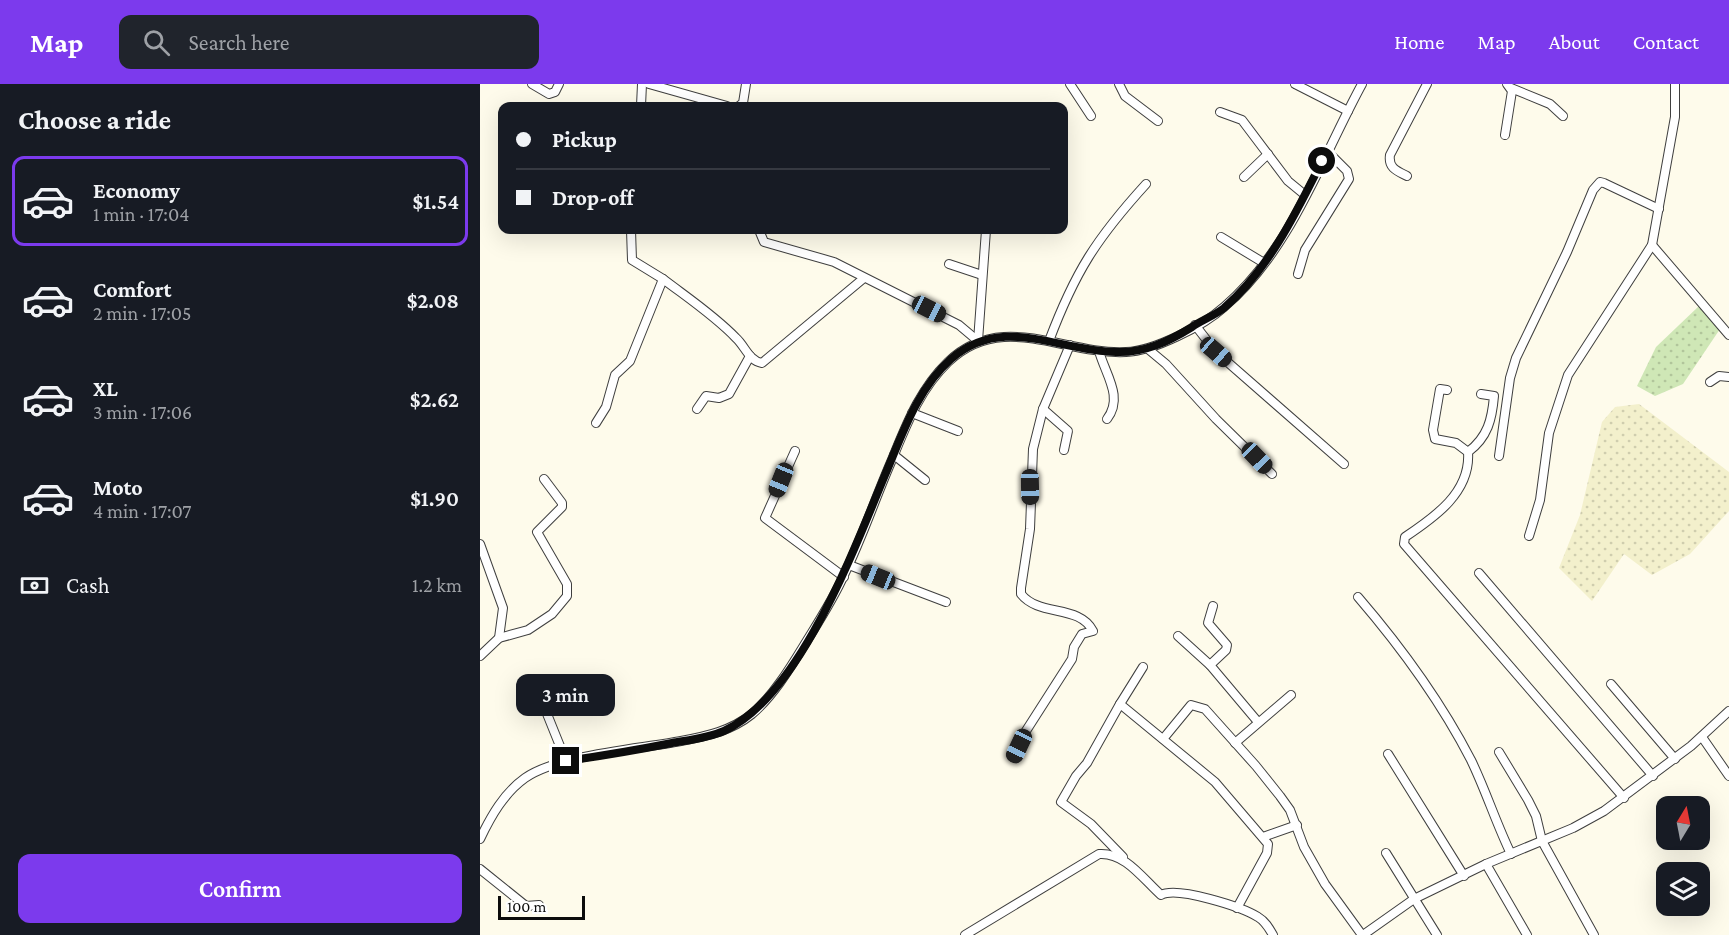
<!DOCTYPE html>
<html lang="en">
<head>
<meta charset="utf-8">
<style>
  body { margin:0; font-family:"Crimson Pro",serif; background:#20242c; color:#f1f3f6; height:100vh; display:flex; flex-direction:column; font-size:22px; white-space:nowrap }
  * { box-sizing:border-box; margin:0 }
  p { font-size:20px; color:#9ea1a6 }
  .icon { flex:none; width:33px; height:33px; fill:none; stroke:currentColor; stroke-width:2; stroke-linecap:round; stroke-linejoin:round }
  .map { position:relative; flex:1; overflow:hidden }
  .panel { display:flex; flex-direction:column; background:#171b24; width:480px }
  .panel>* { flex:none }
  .hud { position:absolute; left:18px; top:18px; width:570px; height:132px; border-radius:12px; box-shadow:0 6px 24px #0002; display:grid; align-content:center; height:132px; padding:0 18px; background:#171b24 }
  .needle { width:39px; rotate:10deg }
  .tools { position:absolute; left:1176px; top:712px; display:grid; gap:12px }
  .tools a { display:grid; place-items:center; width:54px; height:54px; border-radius:12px; background:#171b24; box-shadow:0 6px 24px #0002; font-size:30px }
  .scale { position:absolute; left:18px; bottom:15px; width:87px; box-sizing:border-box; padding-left:6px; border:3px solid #0c0c0c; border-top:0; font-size:16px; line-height:21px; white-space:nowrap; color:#0c0c0c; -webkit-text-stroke:4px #fff; paint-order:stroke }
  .end { position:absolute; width:27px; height:27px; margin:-14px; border:8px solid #0c0c0c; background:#fff; box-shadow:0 0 0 3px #fff }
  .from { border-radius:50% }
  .bubble { position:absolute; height:42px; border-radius:12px; background:#171b24; box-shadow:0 6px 24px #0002; font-size:20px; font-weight:600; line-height:42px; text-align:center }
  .car { position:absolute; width:18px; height:36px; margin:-18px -9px; border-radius:8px; box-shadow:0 0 4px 2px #0007; background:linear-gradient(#222 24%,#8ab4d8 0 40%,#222 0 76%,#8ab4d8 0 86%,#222 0) }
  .hud b { display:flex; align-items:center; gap:21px; height:57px; font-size:22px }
  .hud b+b { border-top:2px solid #363941 }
  .hud i { width:15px; height:15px; background:#f1f3f6 }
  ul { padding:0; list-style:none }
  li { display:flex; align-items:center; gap:18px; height:90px; margin:0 12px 9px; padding:0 6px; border:3px solid transparent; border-radius:12px }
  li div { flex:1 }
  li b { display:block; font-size:22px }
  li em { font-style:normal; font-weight:600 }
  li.selected { border-color:#7c3aed }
  li>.icon { width:54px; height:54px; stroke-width:1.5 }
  h2 { padding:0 18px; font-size:27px; line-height:72px }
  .pay { display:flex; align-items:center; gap:15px; height:66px; padding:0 18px; font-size:22px }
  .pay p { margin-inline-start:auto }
  .cta { display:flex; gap:12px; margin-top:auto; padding:12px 18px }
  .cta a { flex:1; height:69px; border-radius:12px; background:#7c3aed; color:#fff; font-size:24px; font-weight:600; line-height:69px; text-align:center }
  header { display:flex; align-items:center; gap:36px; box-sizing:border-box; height:84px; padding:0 30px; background:#7c3aed; color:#fff }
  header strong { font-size:28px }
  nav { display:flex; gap:33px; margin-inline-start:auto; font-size:21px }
  .search { width:420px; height:54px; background:#20242c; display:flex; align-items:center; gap:15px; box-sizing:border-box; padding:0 21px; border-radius:12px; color:#9ea1a6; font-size:22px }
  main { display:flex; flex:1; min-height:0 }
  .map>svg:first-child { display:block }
  .farmland { fill:url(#farmland-dots) }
  .grass { fill:url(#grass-dots) }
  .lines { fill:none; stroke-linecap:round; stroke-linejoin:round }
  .minor-casing { stroke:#3f3f3f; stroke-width:10 }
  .minor { stroke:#fff; stroke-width:8 }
  .route { stroke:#0c0c0c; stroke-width:8 }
</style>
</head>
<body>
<header>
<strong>Map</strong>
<div class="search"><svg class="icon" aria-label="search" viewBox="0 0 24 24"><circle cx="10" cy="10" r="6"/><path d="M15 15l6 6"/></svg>Search here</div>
<nav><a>Home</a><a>Map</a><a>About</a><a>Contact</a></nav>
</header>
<main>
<section class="panel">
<h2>Choose a ride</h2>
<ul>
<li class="selected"><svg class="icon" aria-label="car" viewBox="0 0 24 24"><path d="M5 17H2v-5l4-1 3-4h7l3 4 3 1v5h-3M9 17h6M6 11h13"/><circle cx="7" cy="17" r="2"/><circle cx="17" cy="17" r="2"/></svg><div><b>Economy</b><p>1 min · 17:04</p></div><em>$1.54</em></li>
<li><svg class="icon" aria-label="car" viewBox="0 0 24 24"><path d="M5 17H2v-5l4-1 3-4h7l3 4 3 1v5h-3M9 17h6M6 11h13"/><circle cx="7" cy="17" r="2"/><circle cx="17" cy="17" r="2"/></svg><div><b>Comfort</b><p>2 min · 17:05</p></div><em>$2.08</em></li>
<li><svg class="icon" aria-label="car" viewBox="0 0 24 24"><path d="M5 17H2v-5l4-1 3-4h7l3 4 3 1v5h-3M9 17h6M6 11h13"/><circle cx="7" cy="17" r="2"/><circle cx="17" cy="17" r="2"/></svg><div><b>XL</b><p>3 min · 17:06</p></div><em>$2.62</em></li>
<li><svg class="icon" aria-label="car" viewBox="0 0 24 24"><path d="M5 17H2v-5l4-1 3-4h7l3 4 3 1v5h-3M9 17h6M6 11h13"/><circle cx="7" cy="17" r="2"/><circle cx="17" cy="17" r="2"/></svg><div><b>Moto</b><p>4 min · 17:07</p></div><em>$1.90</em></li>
</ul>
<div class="pay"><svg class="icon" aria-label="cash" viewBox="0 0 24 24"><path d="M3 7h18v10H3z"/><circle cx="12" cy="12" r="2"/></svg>Cash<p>1.2 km</p></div>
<div class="cta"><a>Confirm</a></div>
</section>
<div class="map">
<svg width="1249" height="851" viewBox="0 0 1249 851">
  <defs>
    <pattern id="farmland-dots" width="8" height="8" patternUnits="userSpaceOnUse" patternTransform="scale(1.5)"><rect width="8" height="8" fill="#f3f0cc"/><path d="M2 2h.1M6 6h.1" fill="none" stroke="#cfcdae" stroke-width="1.8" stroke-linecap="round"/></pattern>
    <pattern id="grass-dots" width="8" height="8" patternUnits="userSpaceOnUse" patternTransform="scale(1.5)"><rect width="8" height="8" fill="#cfe7b6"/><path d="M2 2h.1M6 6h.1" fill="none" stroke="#b1c59b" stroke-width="1.8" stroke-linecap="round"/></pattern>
  </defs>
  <rect width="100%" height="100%" fill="#fefbeb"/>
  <!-- farmland -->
  <polygon class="farmland" points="1159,320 1249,388 1249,427 1210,470 1172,491 1144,470 1112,517 1079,484 1100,431 1122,338 1135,323"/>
  <!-- grass -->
  <polygon class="grass" points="1219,222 1240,245 1203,300 1175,312 1157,302 1176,263"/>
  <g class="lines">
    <!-- minor casing -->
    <g class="minor-casing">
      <g id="minor">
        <polyline points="52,0 69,10 75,8 79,0"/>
        <polyline points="169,0 247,22"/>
        <polyline points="590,0 611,32"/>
        <polyline points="639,0 645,12 678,37"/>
        <polyline points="815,0 868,27"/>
        <polyline points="1031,4 1070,20 1083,32"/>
        <polyline points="161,22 162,0"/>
        <polyline points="259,22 263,19 266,0"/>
        <polyline points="740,28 762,36 808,97 825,111"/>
        <polyline points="1025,51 1032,7 1027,0"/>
        <path d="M 927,92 C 917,87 908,84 910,71 L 947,0"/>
        <polyline points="764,93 788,70"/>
        <polyline points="151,146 152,176 183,195"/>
        <polyline points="279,146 284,158 354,178 479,241 498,257"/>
        <polyline points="741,153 784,179"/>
        <polyline points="1172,161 1249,251"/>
        <polyline points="469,180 502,191"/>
        <polyline points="818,190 825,166 869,95 867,87 847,67"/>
        <polyline points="715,241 736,268 864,380"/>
        <polyline points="498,257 506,146"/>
        <path d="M 569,257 C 595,188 616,155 666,100"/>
        <polyline points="668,265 686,280 736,335 792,390"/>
        <path d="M 619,267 C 625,290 644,313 627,335"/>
        <polyline points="1230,298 1239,292 1249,293"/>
        <path d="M 967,306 L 960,305 L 953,346 L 955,355 L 976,359 L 988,368 C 991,408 955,433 925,453 L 924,460 L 1144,714"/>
        <polyline points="217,325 226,312 239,314 249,310 270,272"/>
        <polyline points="563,325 588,347 584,366"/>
        <polyline points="432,329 478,347"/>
        <path d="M 116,339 L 126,323 L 135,291 L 150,277 L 183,195 C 208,214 235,232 256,254 C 265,262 269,277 282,279 L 384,194"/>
        <polyline points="315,367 285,434 364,493"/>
        <path d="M 988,368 C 1008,353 1012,335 1014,312 L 1001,310"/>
        <polyline points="414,371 445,396"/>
        <polyline points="1019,372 1030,294 1036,274 1087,168 1113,106 1120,98 1124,99 1179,125"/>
        <polyline points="1049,452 1060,416 1069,349 1088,291 1172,161 1195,33 1195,0"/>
        <polyline points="0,460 23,524 19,554"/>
        <polyline points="369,481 466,518"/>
        <polyline points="999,489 1173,692"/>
        <path d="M 878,513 C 921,563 961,618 991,676 C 1006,707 1016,739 1031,770"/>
        <polyline points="733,522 728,539 747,561 746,566 730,581 778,638"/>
        <polyline points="698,552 730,581"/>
        <polyline points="0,572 19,554 48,546 72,530 87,512 87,500 57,448 82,423 82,419 64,395"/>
        <polyline points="663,583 640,620 735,698 788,760 787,769 757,824"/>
        <polyline points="1131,600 1195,675"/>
        <polyline points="59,610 86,677"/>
        <polyline points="640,620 607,679 596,692 581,718 611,740 643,773"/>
        <polyline points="1222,653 1249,692"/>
        <polyline points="683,655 711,621 725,625 776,682 800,712 810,726 824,763 845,800 882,851"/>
        <polyline points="755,659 811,611"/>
        <polyline points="1019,668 1048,716 1056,732 1062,757 1114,851"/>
        <polyline points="908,670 984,792"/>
        <path d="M 534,673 L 544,650 L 592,575 L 594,563 L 602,550 L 613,547 C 599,520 559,533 541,510 L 541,504 L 550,445 L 553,365 L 563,325 L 590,261"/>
        <polyline points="783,753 817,741"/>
        <path d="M 0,755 C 11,732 24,709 45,694 C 78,671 159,665 201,657 C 227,652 251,647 272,630 C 292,613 309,586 323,563 C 337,540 353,516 364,491 C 382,454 395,415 411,378 C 426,342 439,306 468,278 C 522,226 583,271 646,268 C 674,267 723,242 744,223 C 811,166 841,75 882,0"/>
        <polyline points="906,769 957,851"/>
        <polyline points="1006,780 1047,851"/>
        <polyline points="0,785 46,822 59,821"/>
        <path d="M 485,851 L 619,770 C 645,768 663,795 681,811 C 697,802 762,823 778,833 C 785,837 789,844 793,851"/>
        <polyline points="883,851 934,815 1006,780 1093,744 1124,727 1211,662 1249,627"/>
      </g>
    </g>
    <!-- minor -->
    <use href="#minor" class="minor"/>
  </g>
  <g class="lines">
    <!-- route -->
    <path class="route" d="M 86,677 C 121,672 157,666 192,659 C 209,656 228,654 244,647 C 320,612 374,465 405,391 C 422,351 437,305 471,275 C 523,230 577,267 636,268 C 664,269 688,258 712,243 C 722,236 734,232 744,224 C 789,185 816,129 842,77"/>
  </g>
</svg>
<div class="tools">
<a><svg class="needle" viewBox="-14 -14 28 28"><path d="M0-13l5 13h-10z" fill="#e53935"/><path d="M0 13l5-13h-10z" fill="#9ea1a6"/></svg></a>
<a><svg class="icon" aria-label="layers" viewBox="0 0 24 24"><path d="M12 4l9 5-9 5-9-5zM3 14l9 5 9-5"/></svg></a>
</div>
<div class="scale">100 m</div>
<i class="end from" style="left:842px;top:77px"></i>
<i class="end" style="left:86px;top:677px"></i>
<div class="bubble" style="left:36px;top:590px;width:99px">3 min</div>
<i class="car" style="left:449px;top:225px;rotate:117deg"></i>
<i class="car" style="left:736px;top:268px;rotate:131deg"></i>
<i class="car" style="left:777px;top:374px;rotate:136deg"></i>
<i class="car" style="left:301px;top:396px;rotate:202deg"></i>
<i class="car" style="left:550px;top:403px;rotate:179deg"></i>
<i class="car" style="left:398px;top:493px;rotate:292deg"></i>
<i class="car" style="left:539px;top:662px;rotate:205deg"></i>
<div class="hud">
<b><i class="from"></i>Pickup</b>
<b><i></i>Drop-off</b>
</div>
</div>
</main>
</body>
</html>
